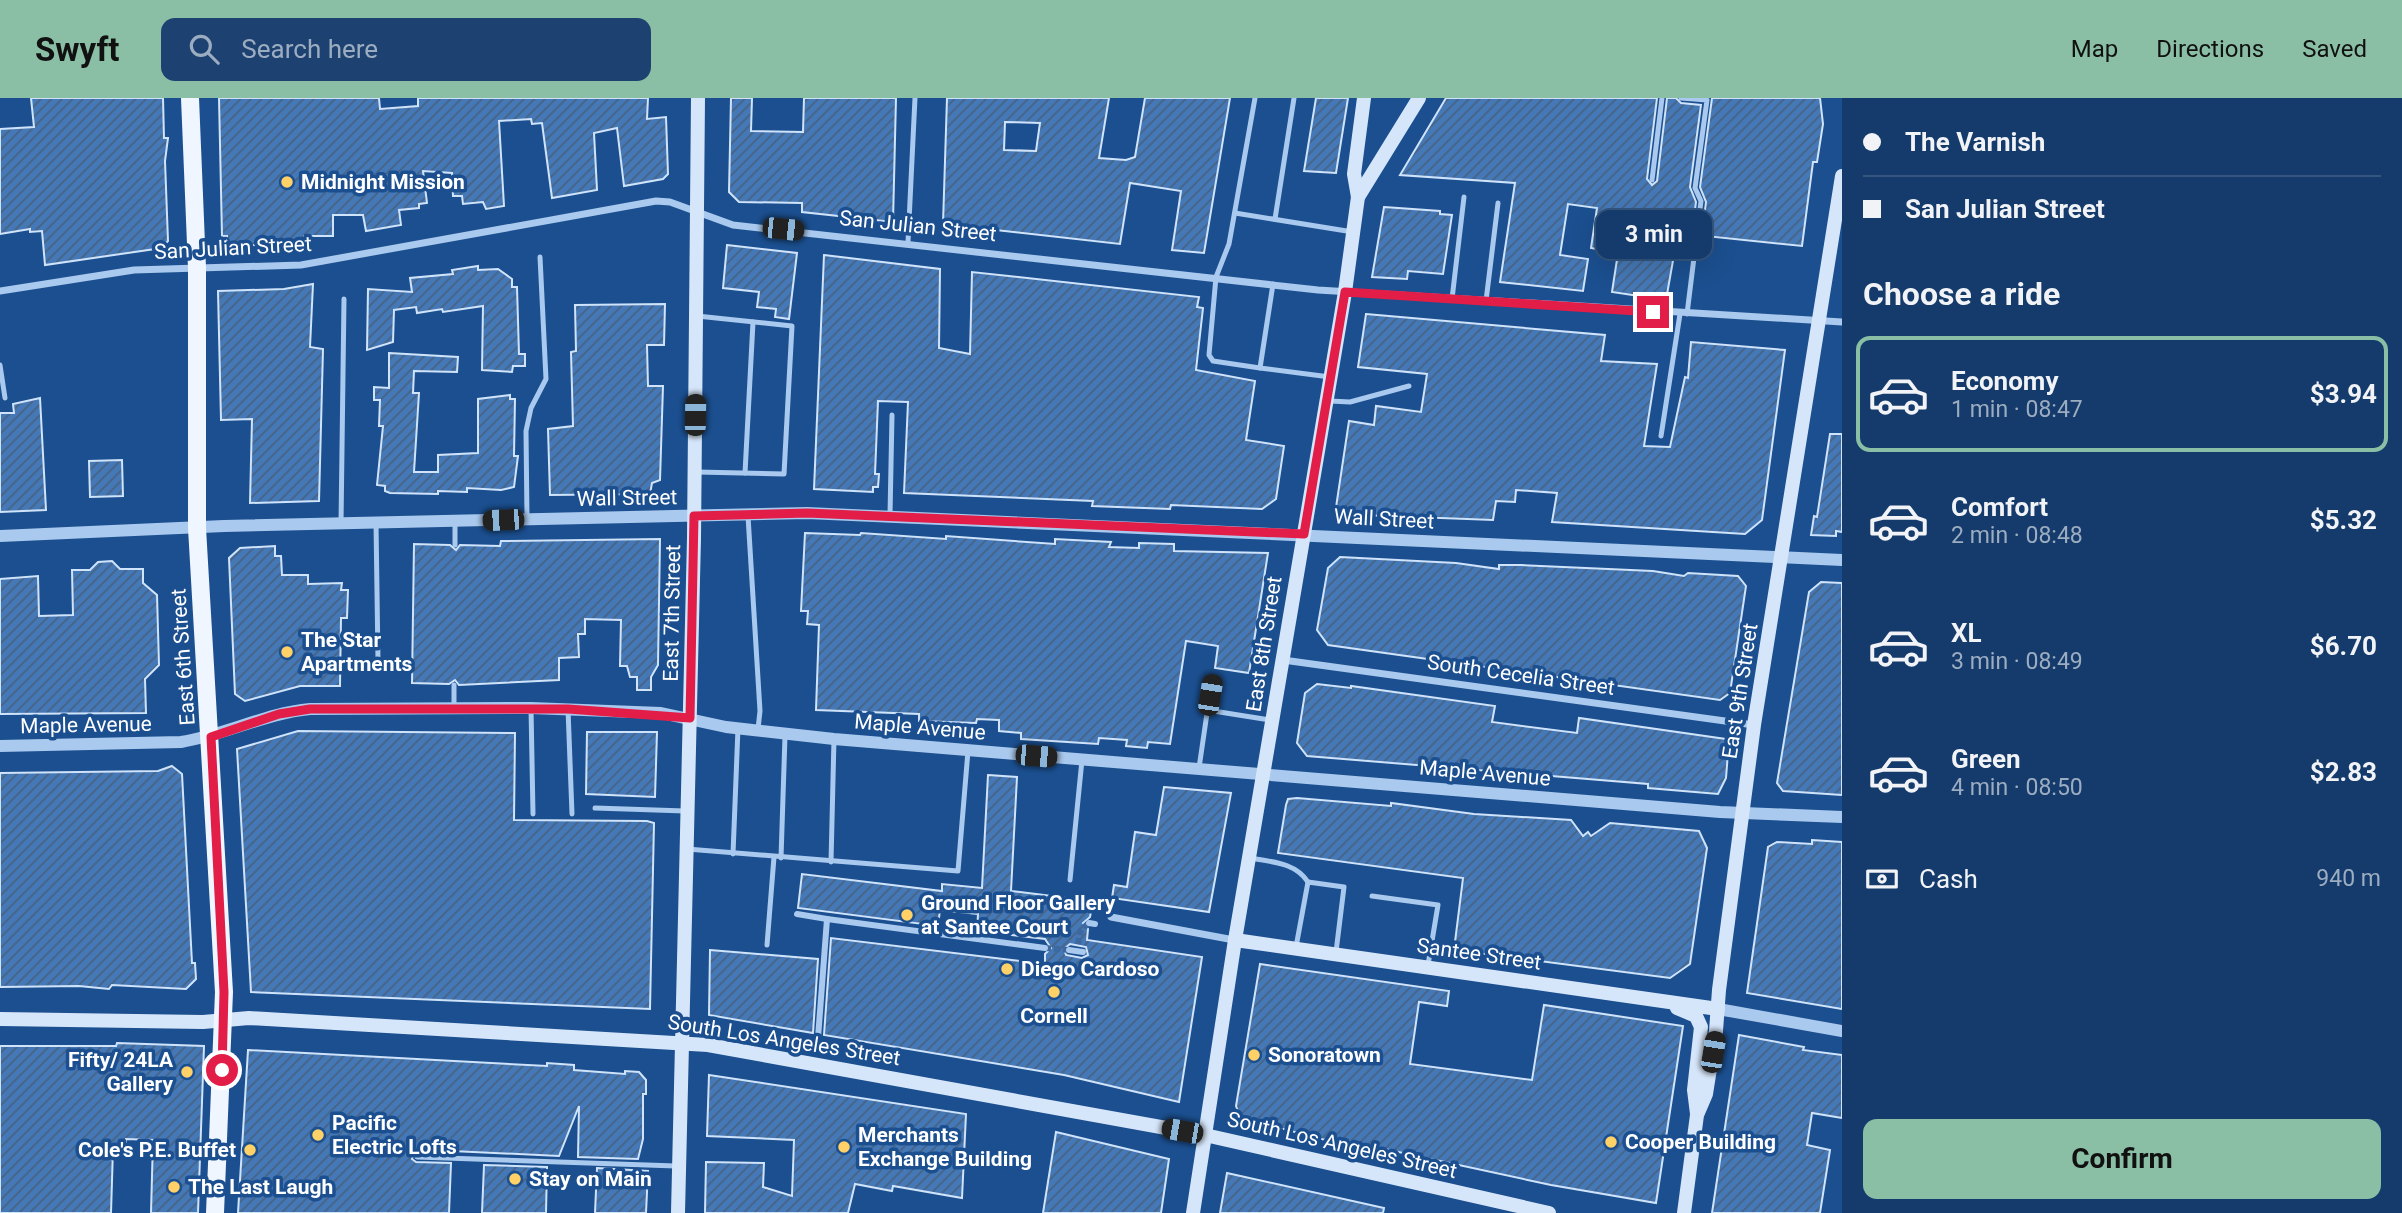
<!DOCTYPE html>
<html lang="en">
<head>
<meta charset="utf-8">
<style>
  body { margin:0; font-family:Roboto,sans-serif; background:#1d4271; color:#f1f3f6; height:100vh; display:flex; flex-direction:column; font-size:26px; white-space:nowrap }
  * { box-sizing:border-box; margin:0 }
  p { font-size:23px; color:#9dadc1 }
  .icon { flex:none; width:38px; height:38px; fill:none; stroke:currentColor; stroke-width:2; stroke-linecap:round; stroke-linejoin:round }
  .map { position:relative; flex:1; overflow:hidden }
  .drawer { display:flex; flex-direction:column; background:#143b6b; width:560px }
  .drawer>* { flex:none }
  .hud { display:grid; align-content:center; height:154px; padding:0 21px; background:#143b6b }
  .end { position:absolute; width:32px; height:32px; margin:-16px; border:9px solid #e11d48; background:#fff; box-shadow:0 0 0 4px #fff }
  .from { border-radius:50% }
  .bubble { position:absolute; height:49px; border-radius:14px; background:#143b6b; box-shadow:0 7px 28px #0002,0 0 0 2px #33557e; font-size:23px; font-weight:700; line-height:49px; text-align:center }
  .car { position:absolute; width:21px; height:42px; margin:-21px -10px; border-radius:9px; box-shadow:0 0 5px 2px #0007; background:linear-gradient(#222 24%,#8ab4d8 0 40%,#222 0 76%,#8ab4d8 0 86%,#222 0) }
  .hud b { display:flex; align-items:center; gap:24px; height:66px; font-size:26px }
  .hud b+b { border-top:2px solid #33557e }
  .hud i { width:18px; height:18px; background:#f1f3f6 }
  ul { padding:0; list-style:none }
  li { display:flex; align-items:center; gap:21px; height:116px; margin:0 14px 10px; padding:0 7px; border:4px solid transparent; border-radius:14px }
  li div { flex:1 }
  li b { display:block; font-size:26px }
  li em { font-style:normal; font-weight:700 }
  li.selected { border-color:#8abfa5 }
  li>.icon { width:63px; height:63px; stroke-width:1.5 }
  h2 { padding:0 21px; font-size:32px; line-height:84px }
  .pay { display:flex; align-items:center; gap:18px; height:77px; padding:0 21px; font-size:26px }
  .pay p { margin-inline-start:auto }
  .button { display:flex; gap:14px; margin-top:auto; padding:14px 21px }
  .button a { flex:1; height:80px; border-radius:14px; background:#8abfa5; color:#111; font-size:28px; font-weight:700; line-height:80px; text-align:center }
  header { display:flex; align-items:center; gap:42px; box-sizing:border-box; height:98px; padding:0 35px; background:#8abfa5; color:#111 }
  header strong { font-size:33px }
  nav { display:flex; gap:38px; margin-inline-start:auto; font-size:24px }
  .search { width:490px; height:63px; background:#1d4271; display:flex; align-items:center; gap:18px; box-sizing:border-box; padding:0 24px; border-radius:14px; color:#9dadc1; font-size:26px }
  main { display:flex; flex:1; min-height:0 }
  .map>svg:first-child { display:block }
  .building { fill:url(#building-hatch); stroke:#cfe3fa; stroke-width:2; fill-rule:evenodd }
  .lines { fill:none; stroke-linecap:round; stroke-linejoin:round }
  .pedestrian-tunnel { stroke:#3d69a0; stroke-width:6; stroke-dasharray:6 3; stroke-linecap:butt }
  .service { stroke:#a9c9ee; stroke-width:5 }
  .pedestrian { stroke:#a9c9ee; stroke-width:6 }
  .minor { stroke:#a9c9ee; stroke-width:7 }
  .tertiary { stroke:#a9c9ee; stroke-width:12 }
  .secondary { stroke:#d6e6fa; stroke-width:14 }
  .primary { stroke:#f0f6ff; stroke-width:18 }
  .route { stroke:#e11d48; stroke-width:9 }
  .poi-dot { fill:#ffd166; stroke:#1b4f8f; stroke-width:2.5 }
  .labels { text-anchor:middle; stroke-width:7; stroke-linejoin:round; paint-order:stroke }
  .poi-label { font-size:21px; font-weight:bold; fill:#fff; stroke:#1b4f8f; text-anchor:start }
  .street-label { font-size:21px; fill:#fff; stroke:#1b4f8f }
</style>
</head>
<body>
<header>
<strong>Swyft</strong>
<div class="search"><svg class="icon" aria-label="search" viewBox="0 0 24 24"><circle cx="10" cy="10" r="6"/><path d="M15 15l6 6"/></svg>Search here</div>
<nav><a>Map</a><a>Directions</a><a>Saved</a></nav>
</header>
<main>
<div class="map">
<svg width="1842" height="1115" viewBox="0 0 1842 1115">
  <defs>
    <pattern id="building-hatch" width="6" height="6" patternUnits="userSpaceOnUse" patternTransform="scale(1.75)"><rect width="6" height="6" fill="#4478b7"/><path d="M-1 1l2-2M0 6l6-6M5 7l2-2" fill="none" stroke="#486282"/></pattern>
  </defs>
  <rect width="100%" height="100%" fill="#1b4f8f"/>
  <!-- building -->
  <g class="building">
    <polygon points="31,0 163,0 164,40 168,40 165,63 168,143 162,150 45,167 42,133 30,134 30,131 0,136 0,31 34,29"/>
    <polygon points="219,0 379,0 380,11 418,8 418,0 648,0 647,21 666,19 668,76 663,81 624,88 617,30 594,35 597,92 552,100 542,25 532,26 531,21 499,23 504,108 486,111 483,104 463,106 462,98 453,98 452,75 423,73 427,105 419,106 419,110 399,112 401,127 366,133 363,117 333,117 333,138 304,138 304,144 239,148 227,145 227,138 222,138"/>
    <polygon points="731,0 752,0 751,33 803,34 804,0 896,0 893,124 802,114 802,105 739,104 729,94"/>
    <path d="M 947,0 L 1109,0 L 1099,60 L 1126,62 L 1135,59 L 1145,0 L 1230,0 L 1204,155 L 1172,152 L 1181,93 L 1130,85 L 1120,146 L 943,126 ZM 1005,24 L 1040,25 L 1036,53 L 1004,52 Z"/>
    <polygon points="1316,0 1348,0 1336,75 1304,73"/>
    <polygon points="1446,0 1657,0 1647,81 1652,87 1657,83 1667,0 1676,0 1681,5 1701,7 1690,89 1696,104 1691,143 1677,140 1666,202 1612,194 1618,155 1591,150 1597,110 1568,106 1560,157 1588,161 1583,193 1500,184 1515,85 1400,77"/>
    <polygon points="1712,0 1820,0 1823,26 1817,64 1813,64 1802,148 1706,138 1705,145 1701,144 1706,104 1700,89"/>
    <polygon points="1384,109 1440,113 1440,116 1452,117 1443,176 1408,173 1407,181 1372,179"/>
    <polygon points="727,147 797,155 789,221 775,219 776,211 757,209 759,194 723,190"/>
    <polygon points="824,157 940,171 939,250 970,256 972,174 1199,199 1197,209 1203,210 1196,272 1255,283 1246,342 1284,348 1276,401 1262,411 1171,407 1170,411 1092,408 1093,403 904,395 908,304 878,303 875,376 879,376 878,389 873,389 873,394 814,391"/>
    <polygon points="478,168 478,172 498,171 512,181 512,189 517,189 519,256 525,256 525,268 513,268 512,274 482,272 483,208 443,214 442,211 417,215 416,209 394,212 393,244 367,252 368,191 412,194 410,180 453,176 452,172"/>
    <polygon points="313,186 310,249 323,251 319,403 250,405 252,321 221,322 218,193 284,191"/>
    <polygon points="665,206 664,247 647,247 648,288 663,288 660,382 652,385 650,396 550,397 548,331 573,328 571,254 576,253 575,207"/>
    <polygon points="1366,216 1605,237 1601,263 1657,266 1644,348 1670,349 1685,279 1688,280 1691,244 1785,252 1762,422 1745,436 1552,424 1557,395 1516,392 1515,404 1496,403 1493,422 1335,416 1349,323 1374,327 1376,308 1421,314 1427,276 1358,269"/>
    <polygon points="389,255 458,259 457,274 414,273 413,295 419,295 414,374 438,374 438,357 478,355 478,301 510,297 510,301 515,301 514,358 518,358 514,389 501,392 467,390 467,394 438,393 438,396 390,395 385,393 385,388 377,387 383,328 379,328 380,302 374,302 374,289 389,290"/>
    <polygon points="40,300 46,412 0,414 0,315 14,315 13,306"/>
    <polygon points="1830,336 1842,336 1842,434 1836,433 1836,438 1811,437 1814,418 1817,419"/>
    <polygon points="122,362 123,398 90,399 89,363"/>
    <polygon points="805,435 860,437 861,435 946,441 946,438 1055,446 1055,441 1111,444 1109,449 1139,450 1139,445 1174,446 1174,453 1268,455 1249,575 1215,570 1218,548 1186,543 1170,646 1148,644 1147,650 1126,648 1127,642 1099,640 1098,646 1021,641 1021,635 999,633 999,622 977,621 976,625 919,623 919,616 816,612 819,527 807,526 808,513 801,513"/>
    <polygon points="660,441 658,567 651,579 651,592 637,592 637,579 630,579 627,568 620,568 621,522 585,521 585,536 578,536 579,559 559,560 559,582 459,587 455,582 449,586 412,585 414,446 450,447 456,452 460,447 500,448 501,443"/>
    <polygon points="275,448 275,458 281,458 282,477 308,477 308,486 342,485 341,492 348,492 347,520 341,520 340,588 300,588 245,603 235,596 229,460 240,450"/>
    <polygon points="1340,459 1456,465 1499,471 1499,467 1521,467 1653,473 1684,478 1688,475 1738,478 1746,488 1730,595 1720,602 1328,547 1317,532 1328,470"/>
    <polygon points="112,463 120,471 143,471 143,485 157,497 159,567 145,581 146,615 0,616 0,481 38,478 39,518 73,517 72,472 90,472 98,464"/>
    <polygon points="1821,484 1842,485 1842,697 1783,693 1777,685 1809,494"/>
    <polygon points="1317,586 1351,590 1351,588 1495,608 1492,624 1577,635 1579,620 1726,641 1729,642 1726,680 1718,696 1648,690 1648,686 1307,658 1297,645 1305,595"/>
    <polygon points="298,633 515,635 514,722 647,723 654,725 650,911 251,894 237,651"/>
    <polygon points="587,634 657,634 655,699 586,696"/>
    <polygon points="172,668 182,676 192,865 195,865 196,881 186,891 112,887 109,891 79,888 0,889 0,675 158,673"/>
    <path d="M 988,677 L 1017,679 L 1011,793 L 1093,803 L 1090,819 L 1083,825 L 1088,831 L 1087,842 L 1202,859 L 1179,1004 L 1064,977 L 824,937 L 831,840 L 1045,866 L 1045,856 L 1051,850 L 1045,841 L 977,833 L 978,816 L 940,812 L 938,828 L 798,810 L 802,776 L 942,793 L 942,786 L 982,790 ZM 1070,846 L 1086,849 L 1088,857 L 1082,860 L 1066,857 L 1064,851 Z"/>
    <polygon points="1164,689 1231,695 1209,814 1112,800 1114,787 1127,789 1135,734 1156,737"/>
    <polygon points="1297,700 1391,708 1391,705 1474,716 1571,722 1583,738 1588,734 1591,738 1610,725 1699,733 1707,750 1690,866 1670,880 1454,852 1463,780 1278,755 1286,707 1288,701"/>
    <polygon points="1812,742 1842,744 1842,911 1747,895 1768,749 1777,744 1812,746"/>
    <polygon points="710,852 818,861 813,935 709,917"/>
    <polygon points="1260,866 1449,893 1447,908 1419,904 1410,966 1532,982 1544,907 1683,928 1656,1105 1551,1087 1338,1041 1337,1045 1245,1021 1239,1016 1236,1008"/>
    <polygon points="1739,937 1804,949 1803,952 1842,957 1842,1020 1812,1015 1807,1047 1830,1052 1820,1115 1712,1115"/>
    <polygon points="117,945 204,948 198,1115 151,1115 153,1042 126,1041 126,1051 113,1050 111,1115 0,1115 0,948 116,948"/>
    <polygon points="248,952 547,968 547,965 574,967 574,972 625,976 625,973 639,974 646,982 646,996 643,996 643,1041 638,1061 578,1059 579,1008 559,1058 452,1053 414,1055 412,1061 416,1064 451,1065 449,1115 238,1115"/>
    <polygon points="709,977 966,1016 962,1100 893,1088 892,1093 855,1086 848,1115 705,1115 706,1064 764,1065 763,1089 792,1098 794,1042 707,1038"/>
    <polygon points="1056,1034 1169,1061 1161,1115 1043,1115"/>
    <polygon points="484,1067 547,1069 546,1115 482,1115"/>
    <polygon points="597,1070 648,1073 646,1115 595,1115"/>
    <polygon points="1227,1075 1384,1110 1383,1115 1220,1115"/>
  </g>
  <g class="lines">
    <!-- pedestrian-tunnel -->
    <g class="pedestrian-tunnel">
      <polyline points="1078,846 1081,832 1089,825"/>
      <polyline points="1045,850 1069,852"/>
    </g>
    <!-- service -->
    <g class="service">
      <polyline points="1255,0 1229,146 1216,179 1209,257 1213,263 1260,270"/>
      <polyline points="1681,0 1707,2 1695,90 1701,103 1687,216"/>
      <polyline points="1652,82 1662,0"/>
      <polyline points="1235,115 1353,134"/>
      <polyline points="1275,121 1294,0"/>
      <polyline points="908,144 915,0"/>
      <polyline points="1273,186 1260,270 1330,279"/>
      <polyline points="1452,201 1464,99"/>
      <polyline points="1486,203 1498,105"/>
      <polyline points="0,267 5,300"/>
      <polyline points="1330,303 1350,304 1409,288"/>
      <polyline points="1661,338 1680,216"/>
      <polyline points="697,374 784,376 792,228 697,218"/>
      <polyline points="745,375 753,224"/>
      <polyline points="890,417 892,317"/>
      <polyline points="748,418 760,613 758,631"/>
      <polyline points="527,421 526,333 531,310 546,281 540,159"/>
      <polyline points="376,425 378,563"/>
      <polyline points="341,426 344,201"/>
      <polyline points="455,447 455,423"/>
      <polyline points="454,610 454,587"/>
      <polyline points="531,610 533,716"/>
      <polyline points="568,611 572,716"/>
      <polyline points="1207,612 1270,622"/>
      <polyline points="1199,670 1212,581"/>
      <polyline points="595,710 685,713"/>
      <polyline points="687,751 958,773 968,653"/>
      <polyline points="733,756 738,630"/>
      <polyline points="781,760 785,638"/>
      <path d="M 1250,760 C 1271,764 1295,764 1308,784"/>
      <polyline points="831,764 834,641"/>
      <polyline points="1070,782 1082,662"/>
      <polyline points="1372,798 1438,807 1428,867"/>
      <polyline points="767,847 774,759"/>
      <polyline points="1296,849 1308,784 1344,789 1336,854"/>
      <polyline points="417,1059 676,1068"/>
    </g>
    <!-- pedestrian -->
    <g class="pedestrian">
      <polyline points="797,816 827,821"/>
      <polyline points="1089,825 1095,826"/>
      <polyline points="1069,852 1083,854"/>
      <polyline points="818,940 827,821 1045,850"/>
    </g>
    <!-- minor -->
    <g class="minor">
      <polyline points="0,193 134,172 301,167 656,103 670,104 733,127 1318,192 1842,224"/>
      <polyline points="1283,562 1754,627"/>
      <polyline points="1111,819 1234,842"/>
    </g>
    <!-- tertiary -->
    <g class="tertiary">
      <polyline points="0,438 224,428 807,415 1842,462"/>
      <path d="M 0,648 L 181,644 C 225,637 266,615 310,611 L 531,610 L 661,615 L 726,629 L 834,641 L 1720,714 L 1842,719"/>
      <polyline points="1718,911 1842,933"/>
    </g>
    <!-- secondary -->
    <g class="secondary">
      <polyline points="1358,99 1354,76 1364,0"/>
      <polyline points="1235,842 1718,911"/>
      <polyline points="1677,910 1696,918 1701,929 1694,992 1697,1016"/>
      <polyline points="0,921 203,924 249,920 708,947 1205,1037 1549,1115"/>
      <polyline points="678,1115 694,440 698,0"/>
      <polyline points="1193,1115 1235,842 1345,194 1358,99 1419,0"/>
      <polyline points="1684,1115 1697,1017 1706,996 1716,933 1719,892 1754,627 1842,78"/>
    </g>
    <!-- primary -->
    <polyline class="primary" points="190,0 197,170 197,430 224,894 215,1115"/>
  </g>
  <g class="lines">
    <!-- route -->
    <polyline class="route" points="222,972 224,894 211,639 279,616 310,611 568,611 690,620 694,418 807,415 1304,436 1345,194 1653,214"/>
  </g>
  <!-- markers -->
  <g class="poi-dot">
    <circle cx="287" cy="84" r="7"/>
    <circle cx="287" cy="554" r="7"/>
    <circle cx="907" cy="817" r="7"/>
    <circle cx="1007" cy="871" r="7"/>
    <circle cx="1054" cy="894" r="7"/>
    <circle cx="1254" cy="957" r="7"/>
    <circle cx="187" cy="974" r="7"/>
    <circle cx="318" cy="1037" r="7"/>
    <circle cx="1611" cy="1044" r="7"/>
    <circle cx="844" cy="1049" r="7"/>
    <circle cx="250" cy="1052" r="7"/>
    <circle cx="515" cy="1081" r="7"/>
    <circle cx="174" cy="1089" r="7"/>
  </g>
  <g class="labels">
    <!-- poi labels -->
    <g class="poi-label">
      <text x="301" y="91">Midnight Mission</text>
      <text x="301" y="549">The Star<tspan x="301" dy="24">Apartments</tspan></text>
      <text x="921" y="812">Ground Floor Gallery<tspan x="921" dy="24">at Santee Court</tspan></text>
      <text x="1021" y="878">Diego Cardoso</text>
      <text x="1054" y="925" text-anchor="middle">Cornell</text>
      <text x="1268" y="964">Sonoratown</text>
      <text x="173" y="969" text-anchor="end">Fifty/ 24LA<tspan x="173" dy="24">Gallery</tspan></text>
      <text x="332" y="1032">Pacific<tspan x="332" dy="24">Electric Lofts</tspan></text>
      <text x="858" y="1044">Merchants<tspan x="858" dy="24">Exchange Building</tspan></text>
      <text x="1625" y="1051">Cooper Building</text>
      <text x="236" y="1059" text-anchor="end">Cole's P.E. Buffet</text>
      <text x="529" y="1088">Stay on Main</text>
      <text x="188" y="1096">The Last Laugh</text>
    </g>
    <!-- street labels -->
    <g class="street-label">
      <text transform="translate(918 128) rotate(6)" y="7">San Julian Street</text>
      <text transform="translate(233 150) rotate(-3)" y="7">San Julian Street</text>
      <text transform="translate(627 400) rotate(-1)" y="7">Wall Street</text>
      <text transform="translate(1384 421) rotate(3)" y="7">Wall Street</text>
      <text transform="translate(672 515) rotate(-89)" y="7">East 7th Street</text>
      <text transform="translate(1264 546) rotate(-81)" y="7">East 8th Street</text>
      <text transform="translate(183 559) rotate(-94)" y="7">East 6th Street</text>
      <text transform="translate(1521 577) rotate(8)" y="7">South Cecelia Street</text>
      <text transform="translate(1740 593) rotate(-81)" y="7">East 9th Street</text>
      <text transform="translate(86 627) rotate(-1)" y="7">Maple Avenue</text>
      <text transform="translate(920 629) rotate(5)" y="7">Maple Avenue</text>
      <text transform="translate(1485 675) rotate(5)" y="7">Maple Avenue</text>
      <text transform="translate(1479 856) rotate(8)" y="7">Santee Street</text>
      <text transform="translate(784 942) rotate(9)" y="7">South Los Angeles Street</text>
      <text transform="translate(1342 1047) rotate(13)" y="7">South Los Angeles Street</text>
    </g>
  </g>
</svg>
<i class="end from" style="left:222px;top:972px"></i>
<i class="end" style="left:1653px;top:214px"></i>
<div class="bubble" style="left:1596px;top:112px;width:116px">3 min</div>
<i class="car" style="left:783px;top:131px;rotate:96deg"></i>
<i class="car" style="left:695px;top:317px;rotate:1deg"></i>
<i class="car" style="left:503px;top:422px;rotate:268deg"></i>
<i class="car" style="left:1210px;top:597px;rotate:9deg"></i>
<i class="car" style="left:1036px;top:658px;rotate:95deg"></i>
<i class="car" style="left:1713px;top:954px;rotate:9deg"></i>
<i class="car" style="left:1182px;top:1033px;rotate:280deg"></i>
</div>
<section class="drawer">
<div class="hud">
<b><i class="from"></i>The Varnish</b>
<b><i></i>San Julian Street</b>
</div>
<h2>Choose a ride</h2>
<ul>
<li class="selected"><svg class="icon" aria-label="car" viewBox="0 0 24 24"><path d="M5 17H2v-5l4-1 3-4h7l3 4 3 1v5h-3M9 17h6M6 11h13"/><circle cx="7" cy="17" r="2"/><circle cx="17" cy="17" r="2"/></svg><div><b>Economy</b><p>1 min · 08:47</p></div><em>$3.94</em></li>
<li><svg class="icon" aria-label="car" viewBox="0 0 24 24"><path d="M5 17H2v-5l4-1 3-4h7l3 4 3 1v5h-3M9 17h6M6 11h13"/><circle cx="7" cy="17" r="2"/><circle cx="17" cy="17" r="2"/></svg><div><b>Comfort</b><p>2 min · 08:48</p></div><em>$5.32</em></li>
<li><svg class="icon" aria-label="car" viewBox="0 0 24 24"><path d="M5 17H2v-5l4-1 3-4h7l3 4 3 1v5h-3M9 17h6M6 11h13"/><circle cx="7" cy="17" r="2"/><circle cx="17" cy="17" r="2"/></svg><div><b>XL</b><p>3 min · 08:49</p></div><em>$6.70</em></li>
<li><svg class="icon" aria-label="car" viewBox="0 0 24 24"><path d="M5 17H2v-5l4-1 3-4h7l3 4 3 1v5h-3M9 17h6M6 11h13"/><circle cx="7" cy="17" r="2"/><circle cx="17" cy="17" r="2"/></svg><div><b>Green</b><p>4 min · 08:50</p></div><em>$2.83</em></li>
</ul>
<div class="pay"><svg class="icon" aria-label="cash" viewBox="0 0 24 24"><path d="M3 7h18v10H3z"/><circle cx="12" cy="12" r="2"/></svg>Cash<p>940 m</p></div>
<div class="button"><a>Confirm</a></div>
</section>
</main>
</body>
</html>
